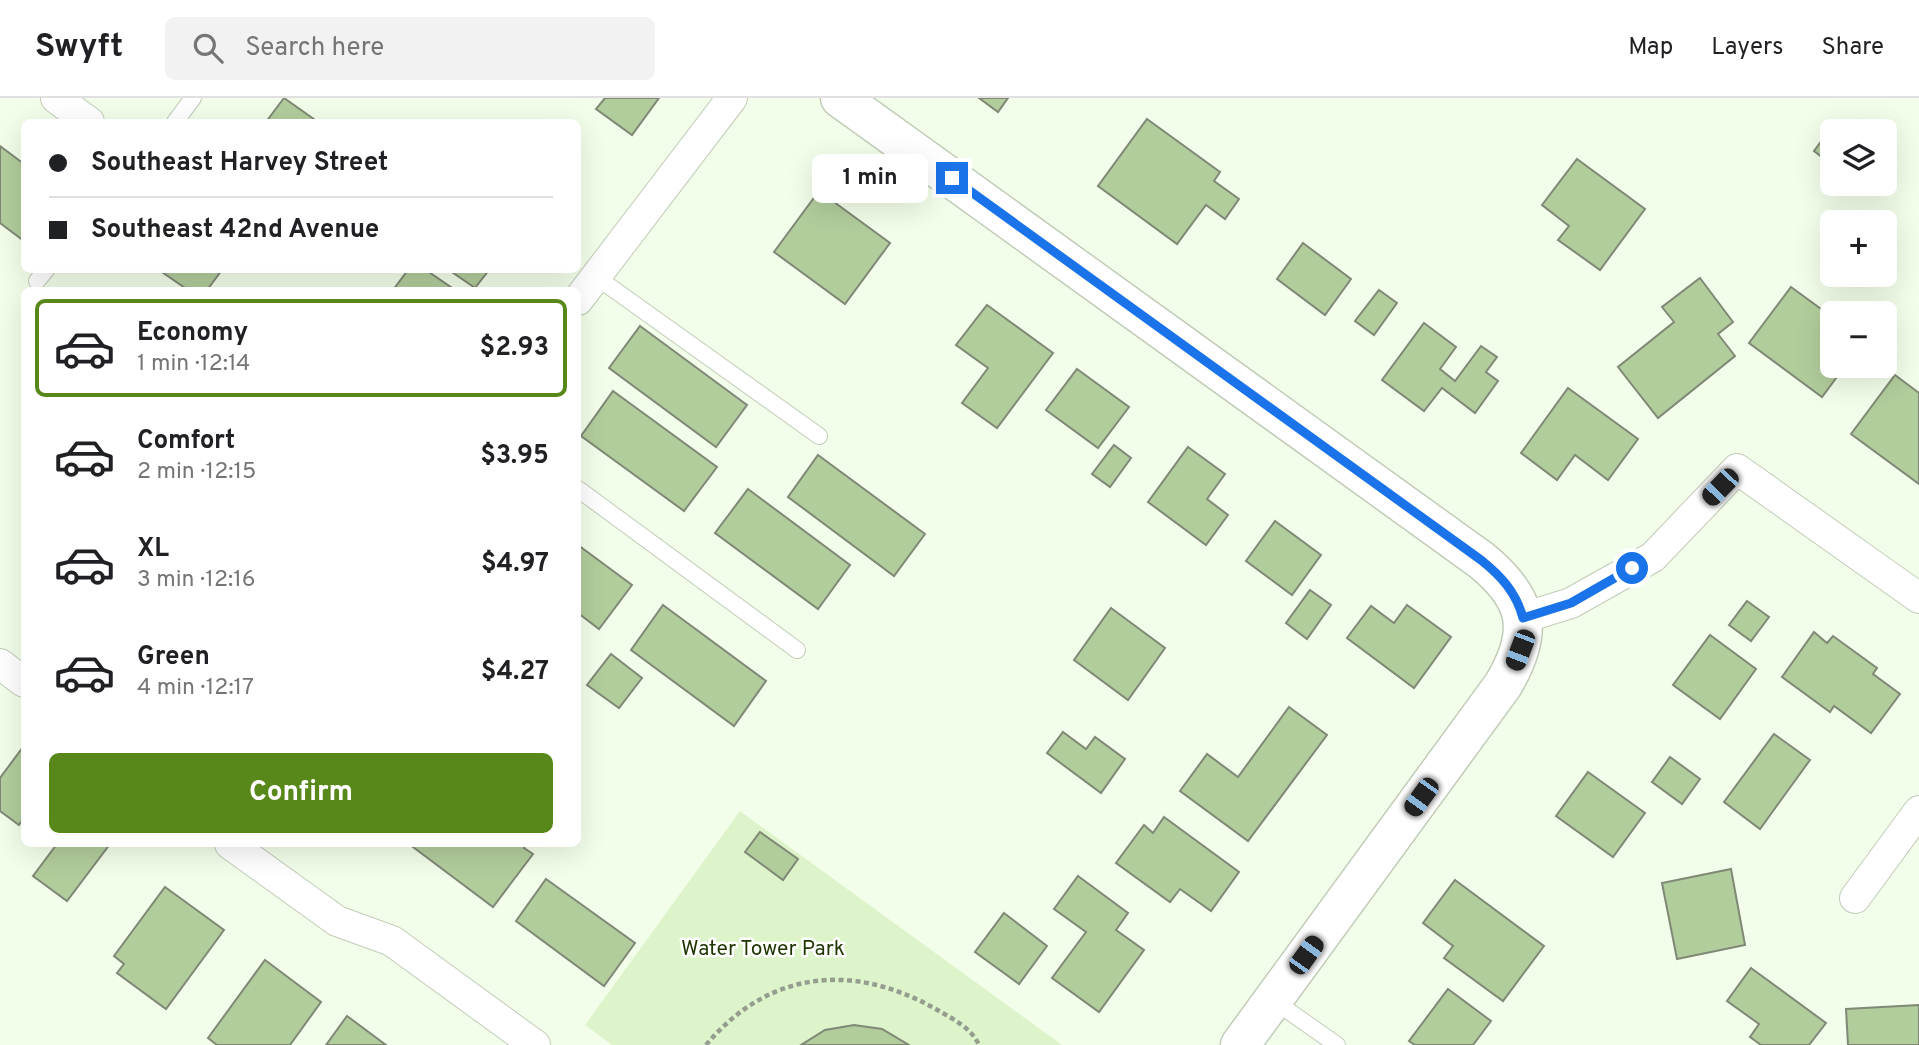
<!DOCTYPE html>
<html lang="en">
<head>
<meta charset="utf-8">
<style>
  body { margin:0; font-family:Overpass,sans-serif; background:#f2f2f2; color:#202124; height:100vh; display:flex; flex-direction:column; font-size:26px; white-space:nowrap }
  * { box-sizing:border-box; margin:0 }
  p { font-size:23px; color:#757577 }
  .icon { flex:none; width:38px; height:38px; fill:none; stroke:currentColor; stroke-width:2; stroke-linecap:round; stroke-linejoin:round }
  .map { position:relative; flex:1; overflow:hidden }
  .side { position:absolute; left:21px; top:189px; width:560px; height:560px; display:flex; flex-direction:column; background:#fff; border-radius:10px; box-shadow:0 7px 28px #0002 }
  .side>* { flex:none }
  .guide { position:absolute; left:21px; top:21px; width:560px; height:154px; border-radius:10px; box-shadow:0 7px 28px #0002; display:grid; align-content:center; height:154px; padding:0 28px; background:#fff }
  .fabs { position:absolute; left:1820px; top:21px; display:grid; gap:14px }
  .fabs a { display:grid; place-items:center; width:77px; height:77px; border-radius:10px; background:#fff; box-shadow:0 7px 28px #0002; font-size:35px }
  .end { position:absolute; width:32px; height:32px; margin:-16px; border:9px solid #1a73e8; background:#fff; box-shadow:0 0 0 4px #fff }
  .from { border-radius:50% }
  .bubble { position:absolute; height:49px; border-radius:10px; background:#fff; box-shadow:0 7px 28px #0002; font-size:23px; font-weight:700; line-height:49px; text-align:center }
  .car { position:absolute; width:21px; height:42px; margin:-21px -10px; border-radius:9px; box-shadow:0 0 5px 2px #0007; background:linear-gradient(#222 24%,#8ab4d8 0 40%,#222 0 76%,#8ab4d8 0 86%,#222 0) }
  .guide b { display:flex; align-items:center; gap:24px; height:66px; font-size:26px }
  .guide b+b { border-top:2px solid #e0e0e0 }
  .guide i { width:18px; height:18px; background:#202124 }
  ul { padding:12px 0 0; list-style:none }
  li { display:flex; align-items:center; gap:21px; height:98px; margin:0 14px 10px; padding:0 14px; border:4px solid transparent; border-radius:10px }
  li div { flex:1 }
  li b { display:block; font-size:26px }
  li em { font-style:normal; font-weight:700 }
  li.selected { border-color:#59881a }
  li>.icon { width:63px; height:63px; stroke-width:1.5 }
  .button { display:flex; gap:14px; margin-top:auto; padding:14px 28px }
  .button a { flex:1; height:80px; border-radius:10px; background:#59881a; color:#fff; font-size:28px; font-weight:700; line-height:80px; text-align:center }
  header { display:flex; align-items:center; gap:42px; box-sizing:border-box; height:98px; padding:0 35px; background:#fff; border-bottom:2px solid #e0e0e0 }
  header strong { font-size:33px }
  nav { display:flex; gap:38px; margin-inline-start:auto; font-size:24px }
  .search { width:490px; height:63px; background:#f2f2f2; display:flex; align-items:center; gap:18px; box-sizing:border-box; padding:0 24px; border-radius:10px; color:#757577; font-size:26px }
  .map>svg:first-child { display:block }
  .green { fill:#ddf4ca }
  .building { fill:#b2cd9c; stroke:#7f8976; stroke-width:2 }
  .lines { fill:none; stroke-linecap:round; stroke-linejoin:round }
  .lane-casing { stroke:#c1ccb8; stroke-width:18 }
  .street-casing { stroke:#c1ccb8; stroke-width:32 }
  .secondary-casing { stroke:#c1ccb8; stroke-width:41 }
  .path { stroke:#959d8f; stroke-width:4.5; stroke-dasharray:5 3.5; stroke-linecap:butt }
  .lane { stroke:#fff; stroke-width:16 }
  .street { stroke:#fff; stroke-width:30 }
  .secondary { stroke:#fff; stroke-width:38 }
  .route { stroke:#1a73e8; stroke-width:9 }
  .labels { text-anchor:middle; stroke-width:5; stroke-linejoin:round; paint-order:stroke }
  .park-label { font-size:21px; fill:#1e3500; stroke:#fff }
</style>
</head>
<body>
<header>
<strong>Swyft</strong>
<div class="search"><svg class="icon" aria-label="search" viewBox="0 0 24 24"><circle cx="10" cy="10" r="6"/><path d="M15 15l6 6"/></svg>Search here</div>
<nav><a>Map</a><a>Layers</a><a>Share</a></nav>
</header>
<div class="map">
<svg width="1919" height="947" viewBox="0 0 1919 947">
  <rect width="100%" height="100%" fill="#f3feea"/>
  <!-- green -->
  <polygon class="green" points="740,713 1062,947 612,947 585,927"/>
  <!-- building -->
  <g class="building">
    <polygon points="284,0 318,24 266,24"/>
    <polygon points="605,0 659,0 632,37 596,11"/>
    <polygon points="979,0 1008,0 998,14"/>
    <polygon points="1147,21 1220,74 1214,83 1239,101 1225,121 1206,107 1177,146 1098,88"/>
    <polygon points="1830,31 1833,33 1832,67 1814,53"/>
    <polygon points="0,48 24,66 24,143 0,125"/>
    <polygon points="1577,61 1645,111 1600,172 1558,142 1569,128 1542,107"/>
    <polygon points="819,93 890,145 845,206 774,154"/>
    <polygon points="1303,145 1351,181 1325,217 1277,181"/>
    <polygon points="159,172 222,172 207,192 188,192"/>
    <polygon points="408,172 426,172 455,192 393,192"/>
    <polygon points="449,172 489,172 475,190"/>
    <polygon points="1700,180 1733,224 1718,236 1735,258 1658,320 1618,269 1674,224 1662,209"/>
    <polygon points="1791,189 1832,219 1832,268 1845,268 1822,299 1749,245"/>
    <polygon points="1379,192 1397,205 1374,237 1355,223"/>
    <polygon points="987,207 1053,255 997,330 962,305 988,270 956,247"/>
    <polygon points="1424,225 1456,249 1440,271 1455,283 1481,248 1497,259 1486,274 1498,283 1475,315 1442,290 1424,313 1382,282"/>
    <polygon points="640,228 747,307 716,349 609,270"/>
    <polygon points="1077,271 1129,309 1098,350 1046,312"/>
    <polygon points="1895,277 1919,295 1919,386 1851,336"/>
    <polygon points="1568,290 1638,341 1608,382 1575,357 1557,382 1521,355"/>
    <polygon points="613,293 717,369 684,413 581,338"/>
    <polygon points="1114,347 1131,360 1110,389 1092,376"/>
    <polygon points="1188,349 1225,376 1207,401 1228,417 1206,447 1148,404"/>
    <polygon points="818,357 925,436 894,478 788,399"/>
    <polygon points="748,391 850,467 818,511 715,435"/>
    <polygon points="1275,423 1321,457 1292,497 1246,463"/>
    <polygon points="578,447 632,487 599,531 578,515"/>
    <polygon points="1310,492 1331,507 1307,541 1286,525"/>
    <polygon points="1747,503 1769,519 1751,543 1729,527"/>
    <polygon points="663,507 766,583 734,628 631,552"/>
    <polygon points="1407,507 1451,539 1414,590 1347,540 1371,508 1394,525"/>
    <polygon points="1111,510 1165,550 1128,602 1074,562"/>
    <polygon points="1814,534 1827,545 1833,538 1877,570 1873,576 1900,596 1871,635 1834,608 1830,614 1782,579"/>
    <polygon points="1710,537 1756,571 1720,621 1673,587"/>
    <polygon points="611,556 642,580 619,610 587,587"/>
    <polygon points="1289,609 1327,637 1248,743 1180,693 1207,656 1238,679"/>
    <polygon points="1063,634 1086,651 1095,639 1125,661 1101,695 1047,655"/>
    <polygon points="1774,636 1810,662 1760,731 1724,704"/>
    <polygon points="23,649 24,719 19,727 0,713 0,680"/>
    <polygon points="1670,659 1700,681 1682,706 1652,684"/>
    <polygon points="1588,674 1645,715 1613,759 1556,718"/>
    <polygon points="1164,719 1239,774 1211,813 1180,791 1170,804 1116,765 1144,727 1153,735"/>
    <polygon points="760,734 798,761 783,782 745,754"/>
    <polygon points="57,746 110,746 67,803 33,778"/>
    <polygon points="409,746 527,746 524,750 533,756 493,809"/>
    <polygon points="1731,771 1745,847 1677,861 1662,785"/>
    <polygon points="1078,778 1128,815 1116,832 1144,852 1099,914 1052,880 1086,834 1054,811"/>
    <polygon points="546,781 635,845 604,888 516,823"/>
    <polygon points="1455,782 1544,848 1503,903 1444,860 1453,848 1423,825"/>
    <polygon points="165,789 224,832 166,911 117,875 124,866 114,858"/>
    <polygon points="1004,815 1047,848 1019,886 975,854"/>
    <polygon points="265,862 321,904 290,947 217,947 208,940"/>
    <polygon points="1751,870 1826,925 1809,947 1761,947 1750,939 1759,926 1727,903"/>
    <polygon points="1448,891 1491,923 1473,947 1415,947 1409,943"/>
    <polygon points="1919,907 1919,947 1848,947 1846,911"/>
    <polygon points="347,918 386,947 326,947"/>
    <polygon points="854,927 882,931 909,947 801,947 825,932"/>
  </g>
  <g class="lines">
    <!-- lane casing -->
    <g class="lane-casing">
      <g id="lane">
        <polyline points="175,24 193,0"/>
        <polyline points="595,178 819,338"/>
        <polyline points="37,183 46,172"/>
        <polyline points="578,391 797,552"/>
        <polyline points="1273,902 1337,947"/>
      </g>
    </g>
    <!-- street casing -->
    <g class="street-casing">
      <g id="street">
        <polyline points="56,0 89,24"/>
        <polyline points="578,202 732,0"/>
        <polyline points="1523,520 1571,505 1653,459 1737,371 1919,500"/>
        <polyline points="0,566 24,584"/>
        <polyline points="230,746 337,823 392,843 535,947"/>
        <polyline points="1855,800 1919,713"/>
      </g>
    </g>
    <!-- secondary casing -->
    <g class="secondary-casing">
      <path id="secondary" d="M 840,0 L 1481,462 C 1529,501 1535,533 1503,587 L 1240,947"/>
    </g>
    <!-- path -->
    <path class="path" d="M 706,947 C 768,873 851,864 934,910 C 951,920 971,929 979,947"/>
    <!-- lane -->
    <use href="#lane" class="lane"/>
    <!-- street -->
    <use href="#street" class="street"/>
    <!-- secondary -->
    <use href="#secondary" class="secondary"/>
  </g>
  <g class="lines">
    <!-- route -->
    <path class="route" d="M 952,80 L 1481,462 C 1501,478 1516,494 1523,520 L 1571,505 L 1632,470"/>
  </g>
  <g class="labels">
    <!-- park labels -->
    <g class="park-label">
      <text x="763" y="857">Water Tower Park</text>
    </g>
  </g>
</svg>
<div class="fabs">
<a><svg class="icon" aria-label="layers" viewBox="0 0 24 24"><path d="M12 4l9 5-9 5-9-5zM3 14l9 5 9-5"/></svg></a>
<a>+</a>
<a>−</a>
</div>
<i class="end from" style="left:1632px;top:470px"></i>
<i class="end" style="left:952px;top:80px"></i>
<div class="bubble" style="left:812px;top:56px;width:116px">1 min</div>
<i class="car" style="left:1720px;top:389px;rotate:224deg"></i>
<i class="car" style="left:1520px;top:552px;rotate:201deg"></i>
<i class="car" style="left:1421px;top:699px;rotate:216deg"></i>
<i class="car" style="left:1306px;top:857px;rotate:36deg"></i>
<div class="guide">
<b><i class="from"></i>Southeast Harvey Street</b>
<b><i></i>Southeast 42nd Avenue</b>
</div>
<section class="side">
<ul>
<li class="selected"><svg class="icon" aria-label="car" viewBox="0 0 24 24"><path d="M5 17H2v-5l4-1 3-4h7l3 4 3 1v5h-3M9 17h6M6 11h13"/><circle cx="7" cy="17" r="2"/><circle cx="17" cy="17" r="2"/></svg><div><b>Economy</b><p>1 min · 12:14</p></div><em>$2.93</em></li>
<li><svg class="icon" aria-label="car" viewBox="0 0 24 24"><path d="M5 17H2v-5l4-1 3-4h7l3 4 3 1v5h-3M9 17h6M6 11h13"/><circle cx="7" cy="17" r="2"/><circle cx="17" cy="17" r="2"/></svg><div><b>Comfort</b><p>2 min · 12:15</p></div><em>$3.95</em></li>
<li><svg class="icon" aria-label="car" viewBox="0 0 24 24"><path d="M5 17H2v-5l4-1 3-4h7l3 4 3 1v5h-3M9 17h6M6 11h13"/><circle cx="7" cy="17" r="2"/><circle cx="17" cy="17" r="2"/></svg><div><b>XL</b><p>3 min · 12:16</p></div><em>$4.97</em></li>
<li><svg class="icon" aria-label="car" viewBox="0 0 24 24"><path d="M5 17H2v-5l4-1 3-4h7l3 4 3 1v5h-3M9 17h6M6 11h13"/><circle cx="7" cy="17" r="2"/><circle cx="17" cy="17" r="2"/></svg><div><b>Green</b><p>4 min · 12:17</p></div><em>$4.27</em></li>
</ul>
<div class="button"><a>Confirm</a></div>
</section>
</div>
</body>
</html>
